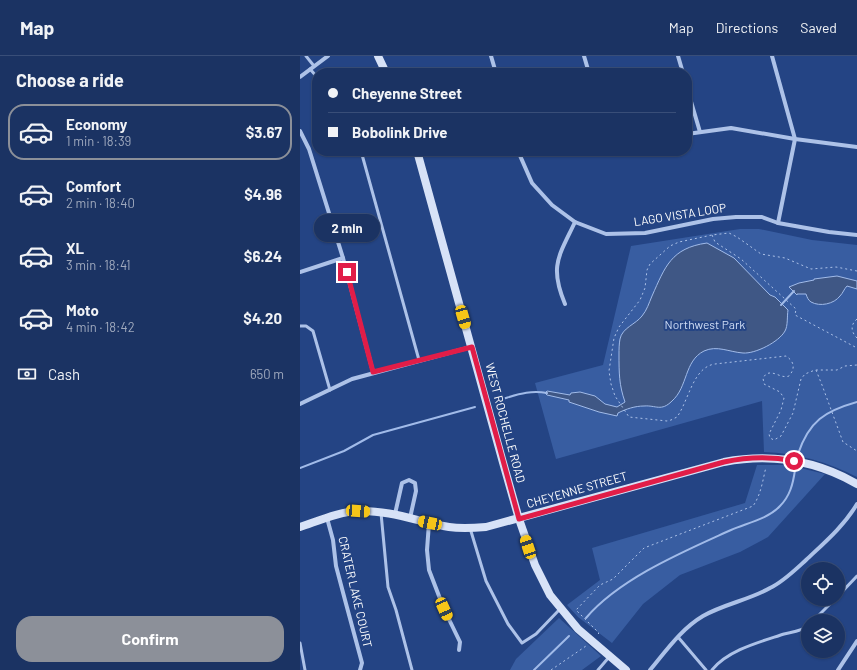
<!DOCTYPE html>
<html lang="en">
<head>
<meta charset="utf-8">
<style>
  body { margin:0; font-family:Barlow,sans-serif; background:#283f6c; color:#f1f3f6; height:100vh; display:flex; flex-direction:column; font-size:15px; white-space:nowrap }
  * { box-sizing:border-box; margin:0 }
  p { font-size:13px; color:#a0aabe }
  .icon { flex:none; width:22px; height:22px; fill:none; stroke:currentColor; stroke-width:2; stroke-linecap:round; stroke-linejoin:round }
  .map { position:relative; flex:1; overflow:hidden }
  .sheet { display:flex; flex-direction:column; background:#1b3363; width:300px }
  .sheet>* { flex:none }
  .top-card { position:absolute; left:12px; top:12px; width:380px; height:88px; border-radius:16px; box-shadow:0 1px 3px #0004,0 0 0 1px #394e78; display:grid; align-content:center; height:88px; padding:0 16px; background:#1b3363 }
  .buttons { position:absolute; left:501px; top:506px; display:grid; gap:8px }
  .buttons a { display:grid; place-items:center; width:44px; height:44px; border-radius:50%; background:#1b3363; box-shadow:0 1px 3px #0004,0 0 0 1px #394e78; font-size:20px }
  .end { position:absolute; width:18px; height:18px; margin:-9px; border:5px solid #e11d48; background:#fff; box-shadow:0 0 0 2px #fff }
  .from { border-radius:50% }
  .bubble { position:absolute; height:28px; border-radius:14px; background:#1b3363; box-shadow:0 1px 3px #0004,0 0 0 1px #394e78; font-size:13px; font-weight:700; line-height:28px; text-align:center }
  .car { position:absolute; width:12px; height:24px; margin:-12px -6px; border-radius:5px; box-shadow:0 0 3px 1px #0007; background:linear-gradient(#f5c518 24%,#345 0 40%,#f5c518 0 76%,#345 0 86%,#f5c518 0) }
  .top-card b { display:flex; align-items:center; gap:14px; height:38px; font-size:15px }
  .top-card b+b { border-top:1px solid #394e78 }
  .top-card i { width:10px; height:10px; background:#f1f3f6 }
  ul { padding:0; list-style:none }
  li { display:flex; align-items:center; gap:12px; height:56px; margin:0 8px 6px; padding:0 8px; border:2px solid transparent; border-radius:16px }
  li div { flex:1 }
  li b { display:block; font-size:15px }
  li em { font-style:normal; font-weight:700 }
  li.selected { border-color:#8c9099 }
  li>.icon { width:36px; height:36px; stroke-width:1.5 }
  h2 { padding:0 16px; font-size:18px; line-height:48px }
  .pay { display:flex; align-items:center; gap:10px; height:44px; padding:0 16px; font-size:15px }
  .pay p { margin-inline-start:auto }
  .action { display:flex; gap:8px; margin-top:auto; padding:8px 16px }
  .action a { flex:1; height:46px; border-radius:16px; background:#8c9099; color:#fff; font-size:16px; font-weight:700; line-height:46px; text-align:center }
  header { display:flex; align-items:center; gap:24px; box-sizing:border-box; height:56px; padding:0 20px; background:#1b3363; border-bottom:1px solid #394e78 }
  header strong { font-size:19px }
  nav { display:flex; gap:22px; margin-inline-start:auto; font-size:14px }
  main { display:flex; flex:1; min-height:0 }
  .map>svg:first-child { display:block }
  .green { fill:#385da1 }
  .water { fill:#3f5785; stroke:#a1bbe9 }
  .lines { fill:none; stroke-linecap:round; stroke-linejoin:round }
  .stream { stroke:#a1bbe9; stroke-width:2 }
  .path { stroke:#adc2e8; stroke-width:1; stroke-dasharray:2 3; stroke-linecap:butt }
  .lane { stroke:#adc2e8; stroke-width:3 }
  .street { stroke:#adc2e8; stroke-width:4 }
  .secondary { stroke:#d7e2f7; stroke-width:8 }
  .route { stroke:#e11d48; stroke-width:5 }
  .labels { text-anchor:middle; stroke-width:4; stroke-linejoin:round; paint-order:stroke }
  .street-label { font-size:12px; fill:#fff; stroke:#244484 }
  .park-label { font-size:12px; fill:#d1def6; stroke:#244484 }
</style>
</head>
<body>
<header>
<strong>Map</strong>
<nav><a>Map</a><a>Directions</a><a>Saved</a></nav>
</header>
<main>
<section class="sheet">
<h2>Choose a ride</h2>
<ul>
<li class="selected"><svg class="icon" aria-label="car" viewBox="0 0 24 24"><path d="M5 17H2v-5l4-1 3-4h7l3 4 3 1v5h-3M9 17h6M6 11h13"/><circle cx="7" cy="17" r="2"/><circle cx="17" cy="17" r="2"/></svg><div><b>Economy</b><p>1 min · 18:39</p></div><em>$3.67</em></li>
<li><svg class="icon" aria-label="car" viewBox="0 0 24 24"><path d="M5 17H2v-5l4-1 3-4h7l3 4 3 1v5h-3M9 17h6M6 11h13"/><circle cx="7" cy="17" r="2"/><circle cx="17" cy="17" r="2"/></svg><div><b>Comfort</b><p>2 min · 18:40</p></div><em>$4.96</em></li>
<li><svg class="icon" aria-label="car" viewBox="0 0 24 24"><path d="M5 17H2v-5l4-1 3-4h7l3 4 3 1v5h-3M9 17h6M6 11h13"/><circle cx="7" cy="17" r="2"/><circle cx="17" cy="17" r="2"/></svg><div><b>XL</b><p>3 min · 18:41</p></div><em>$6.24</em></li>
<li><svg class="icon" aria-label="car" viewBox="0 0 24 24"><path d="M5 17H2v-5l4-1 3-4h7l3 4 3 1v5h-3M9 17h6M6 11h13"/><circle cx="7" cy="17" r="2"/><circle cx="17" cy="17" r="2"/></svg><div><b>Moto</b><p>4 min · 18:42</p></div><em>$4.20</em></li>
</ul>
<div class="pay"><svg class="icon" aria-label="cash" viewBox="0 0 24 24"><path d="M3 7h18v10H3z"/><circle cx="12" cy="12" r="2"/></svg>Cash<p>650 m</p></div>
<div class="action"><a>Confirm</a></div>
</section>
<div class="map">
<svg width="557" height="614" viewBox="0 0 557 614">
  <rect width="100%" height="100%" fill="#244484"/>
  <!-- green -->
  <g class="green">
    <path d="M 440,173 L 459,173 L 512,184 L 557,189 L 557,421 C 528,406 497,397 464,396 L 462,345 L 256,403 L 235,327 L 303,309 L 331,190 Z"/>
    <polygon points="457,409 488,409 525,418 468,481 440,496 380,519 343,548 312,587 278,561 267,549 300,524 292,492 445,447"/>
    <polygon points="259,562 301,600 282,614 210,614 216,603"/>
  </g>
  <!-- water -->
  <g class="water">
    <path d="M 407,187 L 434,202 L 470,239 L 475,241 L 488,254 C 487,260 488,270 485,275 C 479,286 455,298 443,297 C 429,296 417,289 404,295 C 384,305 388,331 372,345 C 361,356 356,349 344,350 C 335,350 326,353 318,357 L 317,360 L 299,356 L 269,346 L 269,344 L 247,339 L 245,337 L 247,335 L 270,339 L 271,337 L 280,336 L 295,340 L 305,348 L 317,351 L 325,346 C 319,329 319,317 319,298 C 319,294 319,288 320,283 C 322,272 336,268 342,260 C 347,254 349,247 352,240 C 365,211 371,192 407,187 Z"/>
    <path d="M 537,220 L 557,225 L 557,233 L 547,230 C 544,233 543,237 540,240 C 534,248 520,251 511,246 C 508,244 507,241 506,238 L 497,238 L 497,239 L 489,231 L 499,227 L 514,224 L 514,223 Z"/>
  </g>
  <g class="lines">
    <!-- stream -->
    <g class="stream">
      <polyline points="481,249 494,235"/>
      <path d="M 199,344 C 217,339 228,334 247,337"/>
      <path d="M 498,398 C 509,365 525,355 557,346"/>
      <polyline points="0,412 44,395 73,379 175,351"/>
      <path d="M 286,562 C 320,522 385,495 431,474 C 447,467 468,463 480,450 C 490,440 493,428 495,414"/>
      <polyline points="234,614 269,580"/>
    </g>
    <!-- path -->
    <g class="path">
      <polyline points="412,179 415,186 441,203 496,253 495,259 557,292"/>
      <path d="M 557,215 L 536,211 L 511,213 L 485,202 L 461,198 L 437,181 L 429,177 L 412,179 L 379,186 L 370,190 L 350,208 L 347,214 L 345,232 L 340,244 L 319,271 L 314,282 L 309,315 L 311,328 L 315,340 L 329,361 L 367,365 L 371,364 L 377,361 C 389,344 393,311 415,308 L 486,300 C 495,306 495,313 489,320 C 481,323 474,314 466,318 L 463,322 L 464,328 L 480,336 L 484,342 L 481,354 L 469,378 L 470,382 L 474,384 L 481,380 L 493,357 L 501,323 L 505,318 L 515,314 L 537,314 L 545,310 L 557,309"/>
      <path d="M 557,263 C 550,269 551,276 557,282"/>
      <polyline points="516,314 522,329 543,386 557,395"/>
      <path d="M 298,578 L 299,577 L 276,554 L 300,529 L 313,523 L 344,492 L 453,450 C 461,439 463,423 466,411"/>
      <polyline points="251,614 286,590"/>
    </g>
    <!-- lane -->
    <g class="lane">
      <polyline points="6,0 14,10"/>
      <polyline points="10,13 17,21"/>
      <polyline points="61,95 119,304"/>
      <polyline points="0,270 6,270 13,275 30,334"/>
      <polyline points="81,457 88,531 96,554 112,614"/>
      <polyline points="170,472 186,525 208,568 222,587 236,578 260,553"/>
      <polyline points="538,540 557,520"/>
      <polyline points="513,565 535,543"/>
      <polyline points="378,581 406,614"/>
      <polyline points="0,587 5,614"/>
      <polyline points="298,614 310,600"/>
      <path d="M 412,614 C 428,594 460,586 484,578 C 492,576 502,575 508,570"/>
    </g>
    <!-- street -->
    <g class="street">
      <polyline points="191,0 196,17"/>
      <polyline points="284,0 289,17"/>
      <polyline points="378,0 383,17"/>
      <polyline points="472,0 495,83 478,167"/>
      <polyline points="0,21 28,0"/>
      <polyline points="387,32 400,76"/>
      <polyline points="0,75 9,93 43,202 73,316"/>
      <polyline points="387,78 431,72 495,83 557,91"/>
      <polyline points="218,95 232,127 252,149 275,166 306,178 345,177 413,163 436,161 462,161 478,167 529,176 557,179"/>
      <polyline points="0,216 43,202"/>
      <path d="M 265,248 C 249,210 259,200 275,166"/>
      <polyline points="0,348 52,323 171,291"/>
      <polyline points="95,458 102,427 109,424 115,427 116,435 110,462"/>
      <polyline points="27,462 33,484 36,510 45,544 62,607 60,614"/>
      <polyline points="129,467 127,494 129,514 144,553 160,586 159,594"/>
      <path d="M 350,614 C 366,595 381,573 403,560 C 424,548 449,544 470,532 C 483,526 495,514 506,504 C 524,487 544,470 557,448"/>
      <polyline points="538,614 557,585"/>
    </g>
    <!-- secondary -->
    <g class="secondary">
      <polyline points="78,0 86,17"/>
      <polyline points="117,95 202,403 219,463 235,509 250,539 278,573 326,614"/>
      <path d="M 0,471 C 18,465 41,455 59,455 C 89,454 120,466 149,471 C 162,473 174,472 186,471 L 424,406 C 472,397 515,404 557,428"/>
    </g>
  </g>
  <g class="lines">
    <!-- route -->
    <path class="route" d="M 47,216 L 73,316 L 172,291 L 219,463 L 424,406 C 447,401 470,400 494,405"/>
  </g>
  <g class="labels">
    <!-- street labels -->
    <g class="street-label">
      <text transform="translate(380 159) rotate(-9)" y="4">LAGO VISTA LOOP</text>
      <text transform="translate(205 367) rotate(75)" y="4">WEST ROCHELLE ROAD</text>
      <text transform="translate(277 434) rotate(-16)" y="4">CHEYENNE STREET</text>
      <text transform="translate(55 536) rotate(77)" y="4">CRATER LAKE COURT</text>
    </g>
    <!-- park labels -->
    <g class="park-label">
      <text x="405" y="273">Northwest Park</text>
    </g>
  </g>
</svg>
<div class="buttons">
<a><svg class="icon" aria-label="locate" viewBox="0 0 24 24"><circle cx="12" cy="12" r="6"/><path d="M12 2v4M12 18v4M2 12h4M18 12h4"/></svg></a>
<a><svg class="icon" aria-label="layers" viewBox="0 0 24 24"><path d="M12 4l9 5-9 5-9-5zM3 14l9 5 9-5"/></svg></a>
</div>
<i class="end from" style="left:494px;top:405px"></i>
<i class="end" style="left:47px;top:216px"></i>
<div class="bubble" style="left:14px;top:158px;width:66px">2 min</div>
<i class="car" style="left:163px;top:261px;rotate:164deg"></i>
<i class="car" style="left:58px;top:455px;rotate:94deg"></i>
<i class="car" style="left:130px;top:467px;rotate:282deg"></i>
<i class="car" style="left:228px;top:491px;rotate:342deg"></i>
<i class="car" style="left:144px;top:553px;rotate:156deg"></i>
<div class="top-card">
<b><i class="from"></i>Cheyenne Street</b>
<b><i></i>Bobolink Drive</b>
</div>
</div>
</main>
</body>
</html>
